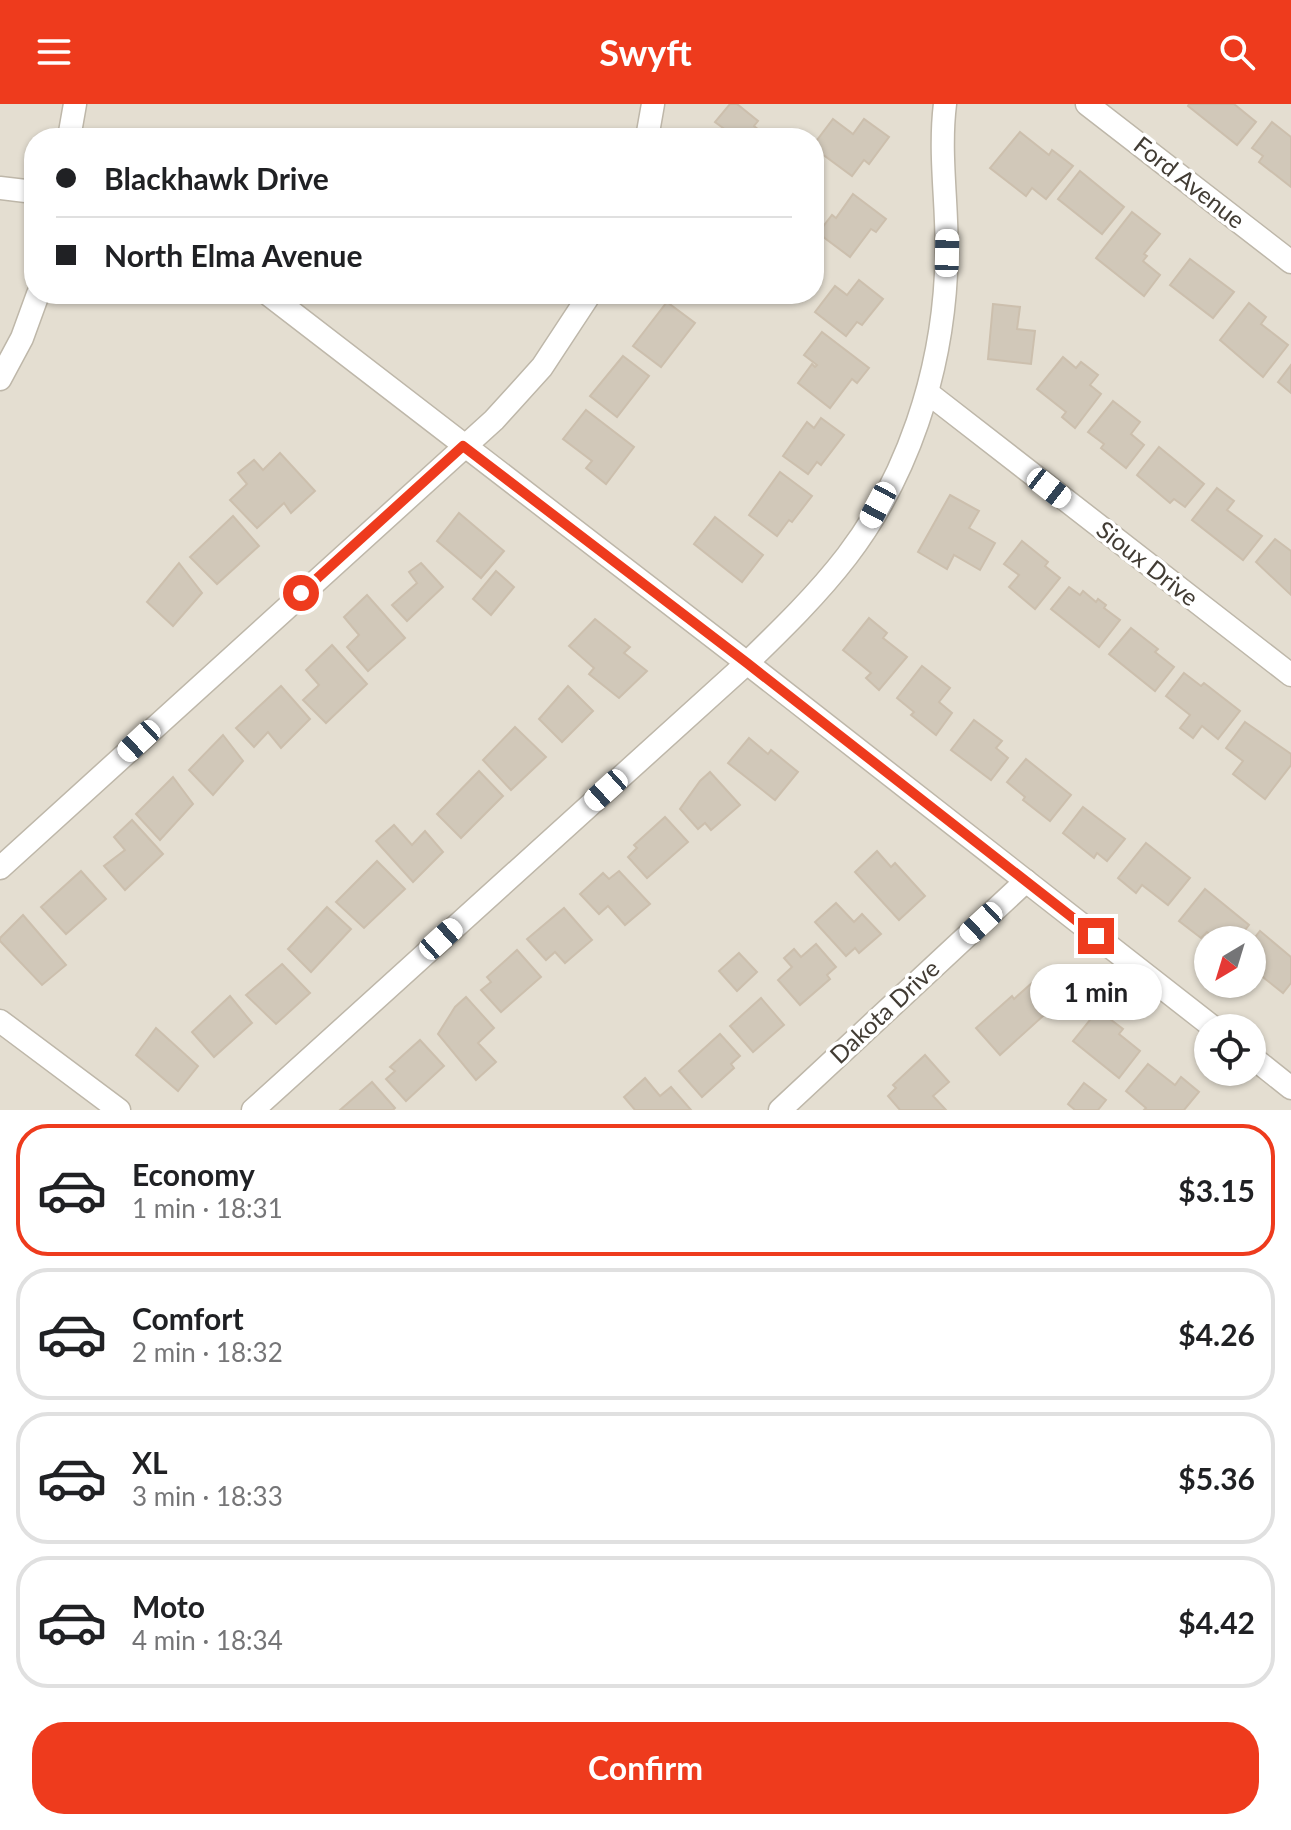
<!DOCTYPE html>
<html lang="en">
<head>
<meta charset="utf-8">
<style>
  body { margin:0; font-family:Lato,sans-serif; background:#f6f6f6; color:#202124; height:100vh; display:flex; flex-direction:column; font-size:30px; white-space:nowrap }
  * { box-sizing:border-box; margin:0 }
  p { font-size:26px; color:#757577 }
  .icon { flex:none; width:44px; height:44px; fill:none; stroke:currentColor; stroke-width:2; stroke-linecap:round; stroke-linejoin:round }
  .map { position:relative; height:1006px; overflow:hidden }
  .drawer { display:flex; flex-direction:column; background:#fff; flex:1 }
  .drawer>* { flex:none }
  .banner { position:absolute; left:24px; top:24px; width:800px; height:176px; border-radius:32px; box-shadow:0 2px 6px #0004; display:grid; align-content:center; height:176px; padding:0 32px; background:#fff }
  .needle { width:52px; rotate:218deg }
  .fabs { position:absolute; left:1194px; top:822px; display:grid; gap:16px }
  .fabs a { display:grid; place-items:center; width:72px; height:72px; border-radius:50%; background:#fff; box-shadow:0 2px 6px #0004; font-size:40px }
  .end { position:absolute; width:36px; height:36px; margin:-18px; border:10px solid #ee3b1d; background:#fff; box-shadow:0 0 0 4px #fff }
  .from { border-radius:50% }
  .bubble { position:absolute; height:56px; border-radius:28px; background:#fff; box-shadow:0 2px 6px #0004; font-size:26px; font-weight:700; line-height:56px; text-align:center }
  .car { position:absolute; width:24px; height:48px; margin:-24px -12px; border-radius:10px; box-shadow:0 0 6px 2px #0007; background:linear-gradient(#fff 24%,#345 0 40%,#fff 0 76%,#345 0 86%,#fff 0) }
  .banner b { display:flex; align-items:center; gap:28px; height:76px; font-size:30px }
  .banner b+b { border-top:2px solid #e0e0e0 }
  .banner i { width:20px; height:20px; background:#202124 }
  ul { padding:14px 0 0; list-style:none }
  li { display:flex; align-items:center; gap:24px; height:132px; margin:0 16px 12px; padding:0 16px; border:4px solid #e0e0e0; border-radius:32px }
  li div { flex:1 }
  li b { display:block; font-size:30px }
  li em { font-style:normal; font-weight:700 }
  li.current { border-color:#ee3b1d }
  li>.icon { width:72px; height:72px; stroke-width:1.5 }
  .cta { display:flex; gap:16px; margin-top:auto; padding:16px 32px }
  .cta a { flex:1; height:92px; border-radius:32px; background:#ee3b1d; color:#fff; font-size:32px; font-weight:700; line-height:92px; text-align:center }
  header { display:flex; justify-content:space-between; align-items:center; height:104px; padding:0 32px; background:#ee3b1d; color:#fff; font-size:36px; font-weight:700 }
  .map>svg:first-child { display:block }
  .residential { fill:#e4ded1; fill-rule:evenodd }
  .building { fill:#d1c8b9; stroke:#ccbfad; stroke-width:2 }
  .lines { fill:none; stroke-linecap:round; stroke-linejoin:round }
  .minor-casing { stroke:#beb7a9; stroke-width:25 }
  .minor { stroke:#fff; stroke-width:22 }
  .route { stroke:#ee3b1d; stroke-width:10 }
  .labels { text-anchor:middle; stroke-width:7; stroke-linejoin:round; paint-order:stroke }
  .street-label { font-size:24px; fill:#423c34; stroke:#fff }
</style>
</head>
<body>
<header><svg class="icon" aria-label="menu" viewBox="0 0 24 24"><path d="M4 6h16M4 12h16M4 18h16"/></svg>Swyft<svg class="icon" aria-label="search" viewBox="0 0 24 24"><circle cx="10" cy="10" r="6"/><path d="M15 15l6 6"/></svg></header>
<div class="map">
<svg width="1291" height="1006" viewBox="0 0 1291 1006">
  <rect width="100%" height="100%" fill="#f0ece3"/>
  <!-- residential -->
  <path class="residential" d="M 0,0 L 1291,0 L 1291,1006 L 0,1006 ZM 34,34 L 814,34 L 814,190 L 34,190 ZM 1208,836 L 1252,836 L 1252,880 L 1208,880 ZM 1208,924 L 1252,924 L 1252,968 L 1208,968 Z"/>
  <!-- building -->
  <g class="building">
    <polygon points="730,0 737,0 758,17 754,22 769,34 733,34 734,32 715,18"/>
    <polygon points="1189,0 1234,0 1256,18 1237,41 1188,2"/>
    <polygon points="833,15 853,30 864,15 889,33 869,60 864,56 852,72 814,44 814,40"/>
    <polygon points="1272,18 1291,33 1291,83 1259,58 1263,52 1252,44"/>
    <polygon points="1020,28 1049,51 1052,46 1073,62 1046,95 1032,84 1026,92 990,64"/>
    <polygon points="1080,67 1124,103 1102,130 1058,95"/>
    <polygon points="853,90 886,115 876,128 871,125 850,153 818,129 832,111 836,114"/>
    <polygon points="1132,108 1160,130 1144,150 1147,152 1143,157 1160,171 1144,192 1096,154"/>
    <polygon points="1190,155 1234,188 1213,214 1170,181"/>
    <polygon points="859,176 883,195 862,221 857,218 846,232 815,208 835,182 847,191"/>
    <polygon points="667,198 695,219 661,263 633,242"/>
    <polygon points="1249,199 1266,213 1261,220 1288,241 1263,273 1220,236"/>
    <polygon points="993,200 1020,203 1017,225 1035,227 1031,260 988,255"/>
    <polygon points="822,228 869,264 857,279 852,275 830,304 798,279 812,260 815,263 817,261 804,251"/>
    <polygon points="623,252 649,272 617,313 590,292"/>
    <polygon points="1063,253 1076,264 1081,258 1098,271 1090,281 1101,290 1075,324 1062,313 1066,308 1037,285"/>
    <polygon points="1291,261 1291,289 1278,278"/>
    <polygon points="1113,297 1140,318 1131,330 1144,341 1126,364 1101,344 1104,340 1088,328"/>
    <polygon points="586,306 634,343 606,380 586,364 592,357 563,335"/>
    <polygon points="821,314 844,331 821,361 817,358 808,370 783,352 807,318 814,324"/>
    <polygon points="1159,343 1204,380 1185,403 1174,395 1170,399 1137,371"/>
    <polygon points="280,349 315,387 291,409 284,399 257,424 230,396 247,380 238,369 254,356 263,366"/>
    <polygon points="780,368 812,392 792,418 789,416 777,432 749,411"/>
    <polygon points="1217,384 1234,397 1227,406 1262,432 1243,456 1192,416"/>
    <polygon points="950,391 979,407 969,424 995,439 980,466 954,451 947,465 918,448"/>
    <polygon points="459,409 504,447 481,474 437,437"/>
    <polygon points="233,412 259,442 217,480 190,453"/>
    <polygon points="715,413 763,451 742,478 694,440"/>
    <polygon points="1275,435 1291,447 1291,491 1256,458"/>
    <polygon points="1022,437 1048,458 1045,462 1060,474 1035,505 1009,483 1019,471 1004,460"/>
    <polygon points="179,459 202,489 173,522 147,498"/>
    <polygon points="421,459 443,483 407,517 392,501 417,479 409,468"/>
    <polygon points="496,467 514,483 491,511 473,495"/>
    <polygon points="1069,483 1080,491 1083,487 1096,498 1098,495 1106,501 1104,504 1120,516 1099,543 1051,505"/>
    <polygon points="367,491 405,534 368,567 347,543 359,531 344,513"/>
    <polygon points="869,514 887,529 883,534 907,553 879,586 866,574 871,569 843,546"/>
    <polygon points="595,515 630,543 624,549 647,567 619,594 589,570 594,564 569,542"/>
    <polygon points="1131,524 1158,545 1155,548 1174,563 1155,587 1109,550"/>
    <polygon points="332,541 367,580 326,619 303,596 319,581 306,566"/>
    <polygon points="922,562 950,584 939,598 952,609 936,631 911,611 914,608 897,594"/>
    <polygon points="1184,569 1201,582 1204,579 1240,607 1218,635 1202,622 1193,634 1180,624 1190,611 1166,592"/>
    <polygon points="281,582 310,615 281,644 268,628 254,643 236,624"/>
    <polygon points="568,582 593,607 562,638 539,615"/>
    <polygon points="974,616 1002,637 996,644 1008,654 991,676 951,646"/>
    <polygon points="1245,618 1291,650 1291,661 1265,695 1233,670 1243,657 1226,644"/>
    <polygon points="515,623 546,653 511,686 483,656"/>
    <polygon points="223,631 243,657 213,691 189,666"/>
    <polygon points="749,634 768,650 771,646 798,668 775,696 728,659"/>
    <polygon points="1026,655 1071,691 1050,717 1023,696 1025,693 1007,678"/>
    <polygon points="479,667 503,692 461,734 437,710"/>
    <polygon points="710,668 740,701 711,726 705,719 698,725 680,705 700,677"/>
    <polygon points="173,673 193,700 160,736 136,710"/>
    <polygon points="1083,703 1125,735 1107,757 1097,749 1094,754 1063,729"/>
    <polygon points="665,713 688,738 647,774 628,753 637,744 634,741"/>
    <polygon points="132,716 163,750 125,786 104,762 125,746 114,733"/>
    <polygon points="394,721 412,741 425,727 443,748 413,778 376,737"/>
    <polygon points="1146,739 1190,774 1168,801 1142,781 1136,789 1118,774"/>
    <polygon points="877,747 891,763 895,759 925,792 899,816 855,768"/>
    <polygon points="377,757 405,785 364,824 336,798"/>
    <polygon points="81,767 106,795 66,830 41,803"/>
    <polygon points="619,767 650,800 625,821 608,802 599,810 580,790 603,769 609,775"/>
    <polygon points="1205,785 1249,821 1237,836 1217,836 1207,828 1201,834 1179,817"/>
    <polygon points="836,799 854,818 862,810 881,830 859,849 855,844 846,852 815,818"/>
    <polygon points="327,803 351,825 311,868 288,845"/>
    <polygon points="564,804 592,836 565,859 555,848 546,856 527,835"/>
    <polygon points="23,811 66,861 42,881 0,837 0,834"/>
    <polygon points="1260,827 1291,853 1291,879 1283,889 1259,870 1252,877 1252,837"/>
    <polygon points="816,840 836,863 827,871 830,875 800,901 778,876 792,863 784,854 794,845 801,853"/>
    <polygon points="517,846 541,873 501,908 481,886 491,878 487,873"/>
    <polygon points="739,849 757,868 737,887 719,867"/>
    <polygon points="282,860 310,889 276,920 246,891"/>
    <polygon points="1033,878 1054,902 1000,951 976,924 1012,892 1014,895"/>
    <polygon points="230,892 252,919 214,953 192,928"/>
    <polygon points="466,893 494,924 478,939 496,958 476,976 438,930 455,903"/>
    <polygon points="761,894 784,921 753,948 730,922"/>
    <polygon points="1098,906 1123,925 1119,930 1140,947 1119,974 1073,937"/>
    <polygon points="156,924 198,962 178,987 136,951"/>
    <polygon points="720,930 740,952 731,960 734,964 702,993 679,967"/>
    <polygon points="420,936 444,962 406,997 386,975 395,967 390,963"/>
    <polygon points="925,951 949,978 933,992 946,1006 900,1006 888,992 896,984 893,981"/>
    <polygon points="1148,960 1175,981 1181,973 1199,988 1184,1006 1144,1006 1146,1004 1126,987"/>
    <polygon points="645,974 660,992 671,983 691,1006 635,1006 624,993"/>
    <polygon points="372,978 395,1004 393,1006 340,1006"/>
    <polygon points="1084,979 1106,996 1098,1006 1075,1006 1068,1000"/>
  </g>
  <g class="lines">
    <!-- minor casing -->
    <g class="minor-casing">
      <g id="minor">
        <polyline points="1087,0 1291,158"/>
        <polyline points="69,34 75,0"/>
        <polyline points="647,34 653,0"/>
        <polyline points="0,84 34,88"/>
        <polyline points="268,190 747,559 1214,924"/>
        <polyline points="0,275 22,234 38,190"/>
        <polyline points="928,289 1291,571"/>
        <polyline points="0,764 494,316 542,263 590,190"/>
        <polyline points="0,917 119,1006"/>
        <polyline points="1252,953 1291,984"/>
        <path d="M 253,1006 L 747,559 C 782,525 817,491 847,452 C 908,372 941,270 946,170 C 950,114 938,56 945,0"/>
        <polyline points="780,1006 1026,777"/>
      </g>
    </g>
    <!-- minor -->
    <use href="#minor" class="minor"/>
  </g>
  <g class="lines">
    <!-- route -->
    <polyline class="route" points="301,489 463,342 747,559 1096,832"/>
  </g>
  <g class="labels">
    <!-- street labels -->
    <g class="street-label">
      <text transform="translate(1189 79) rotate(38)" y="8">Ford Avenue</text>
      <text transform="translate(1147 460) rotate(38)" y="8">Sioux Drive</text>
      <text transform="translate(885 908) rotate(-43)" y="8">Dakota Drive</text>
    </g>
  </g>
</svg>
<div class="fabs">
<a><svg class="needle" viewBox="-14 -14 28 28"><path d="M0-13l5 13h-10z" fill="#e53935"/><path d="M0 13l5-13h-10z" fill="#757577"/></svg></a>
<a><svg class="icon" aria-label="locate" viewBox="0 0 24 24"><circle cx="12" cy="12" r="6"/><path d="M12 2v4M12 18v4M2 12h4M18 12h4"/></svg></a>
</div>
<i class="end from" style="left:301px;top:489px"></i>
<i class="end" style="left:1096px;top:832px"></i>
<div class="bubble" style="left:1030px;top:860px;width:132px">1 min</div>
<i class="car" style="left:947px;top:149px;rotate:1deg"></i>
<i class="car" style="left:1049px;top:384px;rotate:128deg"></i>
<i class="car" style="left:878px;top:401px;rotate:208deg"></i>
<i class="car" style="left:139px;top:637px;rotate:227deg"></i>
<i class="car" style="left:606px;top:686px;rotate:228deg"></i>
<i class="car" style="left:981px;top:819px;rotate:227deg"></i>
<i class="car" style="left:441px;top:835px;rotate:48deg"></i>
<div class="banner">
<b><i class="from"></i>Blackhawk Drive</b>
<b><i></i>North Elma Avenue</b>
</div>
</div>
<section class="drawer">
<ul>
<li class="current"><svg class="icon" aria-label="car" viewBox="0 0 24 24"><path d="M5 17H2v-5l4-1 3-4h7l3 4 3 1v5h-3M9 17h6M6 11h13"/><circle cx="7" cy="17" r="2"/><circle cx="17" cy="17" r="2"/></svg><div><b>Economy</b><p>1 min · 18:31</p></div><em>$3.15</em></li>
<li><svg class="icon" aria-label="car" viewBox="0 0 24 24"><path d="M5 17H2v-5l4-1 3-4h7l3 4 3 1v5h-3M9 17h6M6 11h13"/><circle cx="7" cy="17" r="2"/><circle cx="17" cy="17" r="2"/></svg><div><b>Comfort</b><p>2 min · 18:32</p></div><em>$4.26</em></li>
<li><svg class="icon" aria-label="car" viewBox="0 0 24 24"><path d="M5 17H2v-5l4-1 3-4h7l3 4 3 1v5h-3M9 17h6M6 11h13"/><circle cx="7" cy="17" r="2"/><circle cx="17" cy="17" r="2"/></svg><div><b>XL</b><p>3 min · 18:33</p></div><em>$5.36</em></li>
<li><svg class="icon" aria-label="car" viewBox="0 0 24 24"><path d="M5 17H2v-5l4-1 3-4h7l3 4 3 1v5h-3M9 17h6M6 11h13"/><circle cx="7" cy="17" r="2"/><circle cx="17" cy="17" r="2"/></svg><div><b>Moto</b><p>4 min · 18:34</p></div><em>$4.42</em></li>
</ul>
<div class="cta"><a>Confirm</a></div>
</section>
</body>
</html>
